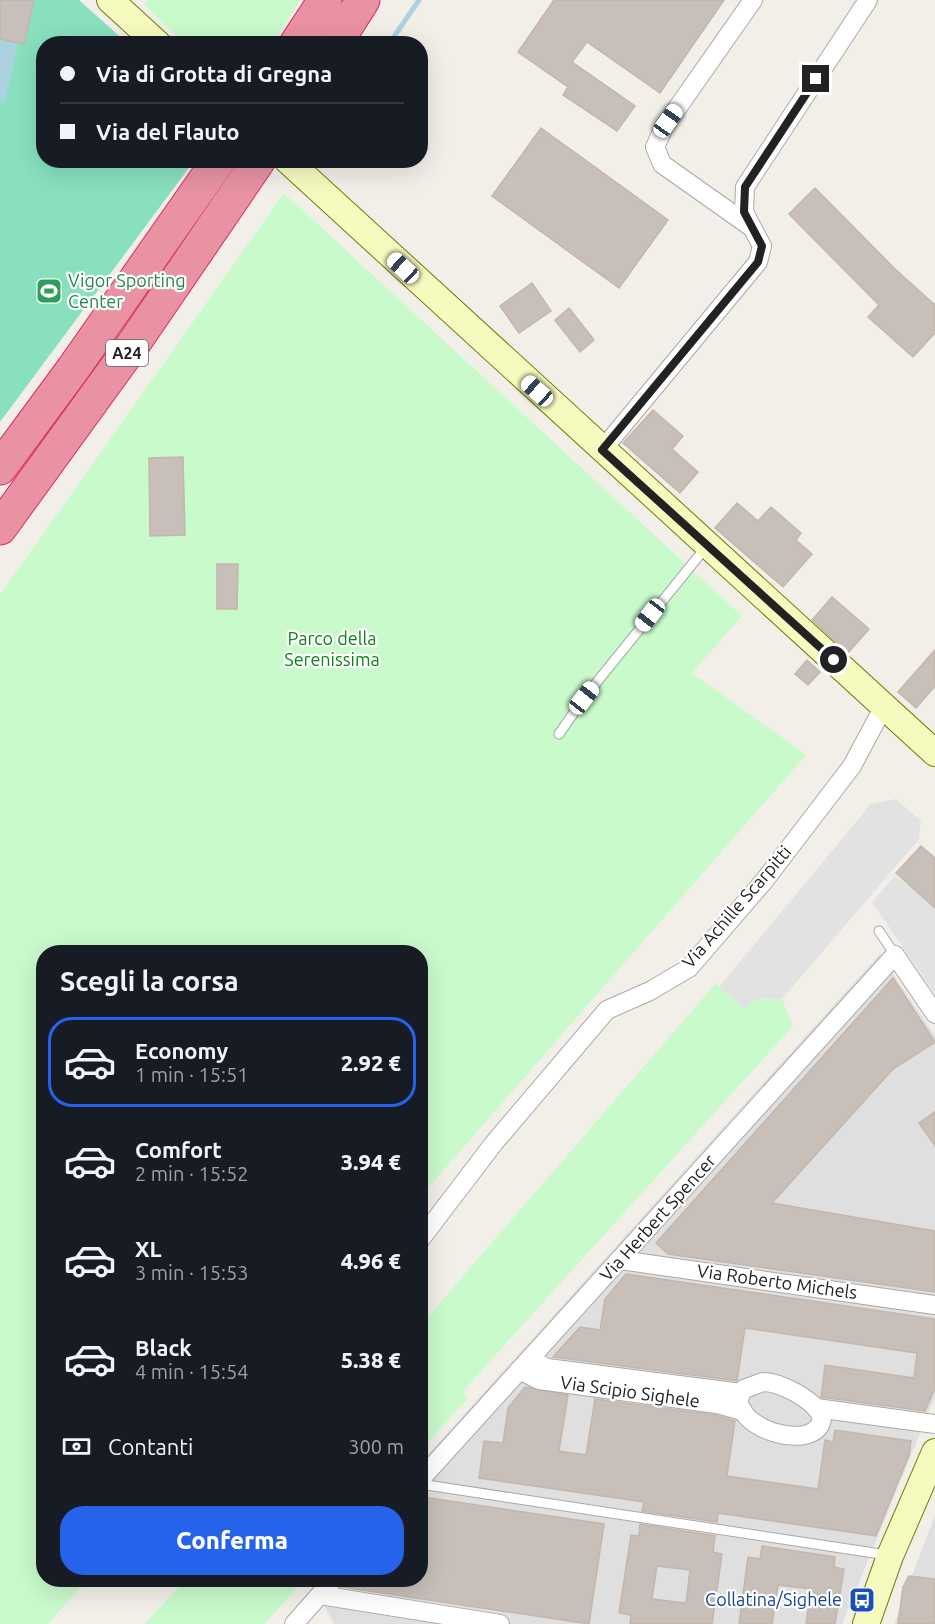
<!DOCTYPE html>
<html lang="it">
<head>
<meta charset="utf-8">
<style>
  body { margin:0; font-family:Ubuntu,sans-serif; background:#20242c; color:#f1f3f6; height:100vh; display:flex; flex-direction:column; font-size:22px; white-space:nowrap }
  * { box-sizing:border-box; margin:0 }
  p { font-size:20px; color:#9ea1a6 }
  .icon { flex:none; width:33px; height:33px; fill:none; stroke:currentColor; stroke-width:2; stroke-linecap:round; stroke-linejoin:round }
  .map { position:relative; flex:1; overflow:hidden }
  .details { position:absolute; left:36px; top:945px; width:392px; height:642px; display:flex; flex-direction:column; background:#171b24; border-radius:24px; box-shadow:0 6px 24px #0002 }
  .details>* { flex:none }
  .top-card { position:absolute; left:36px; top:36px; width:392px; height:132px; border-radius:24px; box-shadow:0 6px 24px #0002; display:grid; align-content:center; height:132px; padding:0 24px; background:#171b24 }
  .end { position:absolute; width:27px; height:27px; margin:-14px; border:8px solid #222; background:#fff; box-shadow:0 0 0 3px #fff }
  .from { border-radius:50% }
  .car { position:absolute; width:18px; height:36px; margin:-18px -9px; border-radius:8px; box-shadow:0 0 4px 2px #0007; background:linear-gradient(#fff 24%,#345 0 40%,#fff 0 76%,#345 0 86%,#fff 0) }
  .top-card b { display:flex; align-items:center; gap:21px; height:57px; font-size:22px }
  .top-card b+b { border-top:2px solid #363941 }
  .top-card i { width:15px; height:15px; background:#f1f3f6 }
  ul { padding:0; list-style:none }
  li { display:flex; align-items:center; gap:18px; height:90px; margin:0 12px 9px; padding:0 12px; border:3px solid transparent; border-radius:24px }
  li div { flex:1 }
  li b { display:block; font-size:22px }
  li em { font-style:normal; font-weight:800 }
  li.current { border-color:#2563eb }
  li>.icon { width:54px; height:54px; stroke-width:1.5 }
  h2 { padding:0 24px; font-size:27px; line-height:72px }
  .pay { display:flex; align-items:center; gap:15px; height:66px; padding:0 24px; font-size:22px }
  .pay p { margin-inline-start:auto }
  .action { display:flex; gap:12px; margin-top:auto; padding:12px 24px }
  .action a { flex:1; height:69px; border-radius:24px; background:#2563eb; color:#fff; font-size:24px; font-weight:800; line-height:69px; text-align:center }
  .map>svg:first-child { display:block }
  .residential { fill:#e0dfdf }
  .park { fill:#c8facc }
  .pitch { fill:#88e0be }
  .parking { fill:#e2e2e2 }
  .water { fill:#aad3df }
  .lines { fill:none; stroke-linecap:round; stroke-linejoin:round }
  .stream { stroke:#aad3df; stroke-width:5 }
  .building { fill:#c7bfb8; stroke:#c4b6ab; stroke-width:1.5; fill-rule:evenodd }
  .lane-casing { stroke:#a9a9a9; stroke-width:11 }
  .street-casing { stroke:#a9a9a9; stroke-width:20 }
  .secondary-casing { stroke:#707d05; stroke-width:28 }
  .highway-casing { stroke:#dc2a67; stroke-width:35 }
  .lane { stroke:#fff; stroke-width:9 }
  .street { stroke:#fff; stroke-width:18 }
  .secondary { stroke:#f7fabf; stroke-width:26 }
  .highway { stroke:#e892a2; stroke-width:33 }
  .route { stroke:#222; stroke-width:8 }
  .labels { text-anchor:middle; stroke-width:4.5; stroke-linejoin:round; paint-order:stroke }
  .shield { fill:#fff; stroke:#646464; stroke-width:1.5 }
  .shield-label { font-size:16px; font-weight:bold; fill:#222 }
  .leisure-label { font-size:18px; fill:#27864d; stroke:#fff; text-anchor:start }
  .park-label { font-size:18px; fill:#0c8416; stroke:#fff }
  .street-label { font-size:18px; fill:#222; stroke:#fff }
  .transit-label { font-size:18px; fill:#164399; stroke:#fff; text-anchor:end }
</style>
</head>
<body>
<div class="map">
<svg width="935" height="1624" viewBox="0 0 935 1624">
  <rect width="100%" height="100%" fill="#f2efe9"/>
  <!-- residential -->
  <g class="residential">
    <polygon points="880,954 935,1036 935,1397 842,1624 334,1624 312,1582 315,1580 420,1580 420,1463"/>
    <polygon points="935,1515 935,1624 894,1624"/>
  </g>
  <!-- park -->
  <g class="park">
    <polygon points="148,0 300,0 274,44 184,43 144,5"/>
    <polygon points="284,193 742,616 692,673 806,755 420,1197 420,952 44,952 44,1580 87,1580 48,1624 0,1624 0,595"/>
    <polygon points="716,983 745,1008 758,998 782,999 793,1026 462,1392 468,1398 420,1451 420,1326"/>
    <polygon points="186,1580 304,1580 264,1624 144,1624"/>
  </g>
  <!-- pitch -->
  <polygon class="pitch" points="0,0 79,0 127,43 44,44 44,160 194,161 0,422"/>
  <!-- parking -->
  <g class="parking">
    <polygon points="896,799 921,821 919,839 782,999 758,998 745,1009 719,987 871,804"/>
    <polygon points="895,876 935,905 935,994 872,902"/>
  </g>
  <!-- water -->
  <polygon class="water" points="0,39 18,43 5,103 0,102"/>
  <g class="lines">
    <!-- stream -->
    <g class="stream">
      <polyline points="389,44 419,0"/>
      <polyline points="312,173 317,160"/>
    </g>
  </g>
  <!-- building -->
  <g class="building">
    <polygon points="0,0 34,0 24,44 0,39"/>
    <polygon points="554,0 724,0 660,93 587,42 572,62 635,106 617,131 563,95 568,87 518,52"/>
    <polygon points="541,128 668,220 619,288 492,196"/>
    <polygon points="815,188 895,269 935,305 935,333 913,357 868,317 879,305 789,214"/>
    <polygon points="532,283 551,311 519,333 500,306"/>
    <polygon points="569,308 594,340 580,352 555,320"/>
    <polygon points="653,410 683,436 672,449 698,472 680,493 623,443"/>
    <polygon points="183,457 185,535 150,536 149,458"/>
    <polygon points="737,503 758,521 771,507 801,533 796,540 812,554 783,587 715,528"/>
    <polygon points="217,564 238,564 237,609 217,609"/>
    <polygon points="832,597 869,629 848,653 812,620"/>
    <polygon points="935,650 935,686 916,708 898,692"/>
    <polygon points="807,660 820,672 808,685 795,674"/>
    <polygon points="921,846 935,858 935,908 896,873"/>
    <polygon points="893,978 935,1042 893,1069 772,1203 935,1231 935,1292 668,1254 656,1243"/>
    <polygon points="935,1112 935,1146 919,1123"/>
    <polygon points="626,1274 935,1319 935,1389 925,1411 821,1397 825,1365 914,1378 917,1353 745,1328 737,1381 553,1357 580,1327 600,1330 605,1299"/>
    <polygon points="525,1387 568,1395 559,1451 586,1455 595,1399 715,1415 735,1421 727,1476 818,1489 825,1440 833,1442 835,1430 911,1441 909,1455 876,1536 718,1513 717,1522 642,1511 644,1502 479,1478 484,1441 503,1443 508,1408"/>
    <polygon points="423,1497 604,1524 589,1624 342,1587 344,1580 420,1580 420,1510"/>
    <path d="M 640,1524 L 715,1536 L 713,1552 L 722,1554 L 712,1624 L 630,1624 L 631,1615 L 619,1613 L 631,1535 L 639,1536 ZM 657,1566 L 690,1570 L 686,1603 L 652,1599 Z"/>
    <polygon points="762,1546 835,1557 834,1567 844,1569 835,1624 806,1624 811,1589 778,1585 772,1624 739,1624 748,1557 760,1559"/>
    <polygon points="909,1576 935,1579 935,1624 898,1624 903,1587"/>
  </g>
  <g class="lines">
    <!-- lane casing -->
    <g class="lane-casing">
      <g id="lane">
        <polyline points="559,734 584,698 706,547"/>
        <polyline points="879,931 895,955"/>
        <polyline points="420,1484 887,1555"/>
      </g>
    </g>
    <!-- street casing -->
    <g class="street-casing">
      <g id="street">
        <polyline points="751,227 662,164 655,147 664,127 753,0"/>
        <polyline points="602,450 758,262 762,246 744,212 745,187 868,0"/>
        <polyline points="420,1240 494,1143 607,1010 650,991 689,968 764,881 852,766 884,706"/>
        <polyline points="620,1260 935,1305"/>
        <polyline points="530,1359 547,1368 741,1393"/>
        <polyline points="519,1370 539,1380 717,1404 743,1411"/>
        <path d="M 763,1382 C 780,1382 816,1400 822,1418 C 818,1453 737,1431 739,1398 L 744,1389 Z"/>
        <polyline points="816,1408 935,1424"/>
        <polyline points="420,1480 895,955 935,1014"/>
        <polyline points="320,1595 500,1624"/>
        <polyline points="294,1624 333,1580"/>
      </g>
    </g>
    <!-- secondary casing -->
    <g class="secondary-casing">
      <g id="secondary">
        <polyline points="110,0 158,44"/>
        <polyline points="287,160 935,753"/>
        <polyline points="866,1624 890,1556 935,1452"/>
      </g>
    </g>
    <!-- highway casing -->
    <g class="highway-casing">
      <g id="highway">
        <polyline points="296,44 325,0"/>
        <polyline points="335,44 363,0"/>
        <polyline points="0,468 73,369 219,160"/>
        <polyline points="0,528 132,346 259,160"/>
      </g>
    </g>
    <!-- lane -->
    <use href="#lane" class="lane"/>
    <!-- street -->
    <use href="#street" class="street"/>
    <!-- secondary -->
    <use href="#secondary" class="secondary"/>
    <!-- highway -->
    <use href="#highway" class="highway"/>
  </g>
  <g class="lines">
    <!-- route -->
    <polyline class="route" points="816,79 745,187 744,212 762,246 758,262 602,450 834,660"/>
  </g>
  <!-- icons -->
  <defs>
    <g id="stadium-square" transform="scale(1.35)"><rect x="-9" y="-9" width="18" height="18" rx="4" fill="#2e9e5b" stroke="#fff"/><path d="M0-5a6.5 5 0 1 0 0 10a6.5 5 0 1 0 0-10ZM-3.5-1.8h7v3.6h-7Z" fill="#fff"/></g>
    <g id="bus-square" transform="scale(1.35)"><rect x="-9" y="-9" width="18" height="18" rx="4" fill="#1a4fb4" stroke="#fff"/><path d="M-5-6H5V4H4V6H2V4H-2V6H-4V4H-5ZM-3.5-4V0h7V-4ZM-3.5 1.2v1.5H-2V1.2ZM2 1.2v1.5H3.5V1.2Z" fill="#fff"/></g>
  </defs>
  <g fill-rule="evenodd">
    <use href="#stadium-square" x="49" y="291"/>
    <use href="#bus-square" x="862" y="1600"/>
  </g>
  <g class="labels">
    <!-- shield labels -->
    <rect class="shield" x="106" y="340" width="42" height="26" rx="4.5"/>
    <g class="shield-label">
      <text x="127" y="359">A24</text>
    </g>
    <!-- leisure labels -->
    <g class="leisure-label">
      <text x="68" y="287">Vigor Sporting<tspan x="68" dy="21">Center</tspan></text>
    </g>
    <!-- park labels -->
    <g class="park-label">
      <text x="332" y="645">Parco della<tspan x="332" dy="21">Serenissima</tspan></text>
    </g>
    <!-- street labels -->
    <g class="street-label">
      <text transform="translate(737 907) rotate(-49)" y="6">Via Achille Scarpitti</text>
      <text transform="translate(658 1218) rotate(-48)" y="6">Via Herbert Spencer</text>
      <text transform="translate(777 1282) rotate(8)" y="6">Via Roberto Michels</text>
      <text transform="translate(630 1392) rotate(8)" y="6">Via Scipio Sighele</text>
    </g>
    <!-- transit labels -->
    <g class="transit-label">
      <text x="842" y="1606">Collatina/Sighele</text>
    </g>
  </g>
</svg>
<i class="end from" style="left:834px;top:660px"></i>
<i class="end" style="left:816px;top:79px"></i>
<i class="car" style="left:668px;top:121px;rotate:35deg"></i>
<i class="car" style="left:403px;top:268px;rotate:313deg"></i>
<i class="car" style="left:537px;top:391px;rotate:312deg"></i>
<i class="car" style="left:650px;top:615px;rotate:218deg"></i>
<i class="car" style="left:584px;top:698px;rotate:38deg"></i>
<div class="top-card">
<b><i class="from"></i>Via di Grotta di Gregna</b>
<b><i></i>Via del Flauto</b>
</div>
<section class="details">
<h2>Scegli la corsa</h2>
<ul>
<li class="current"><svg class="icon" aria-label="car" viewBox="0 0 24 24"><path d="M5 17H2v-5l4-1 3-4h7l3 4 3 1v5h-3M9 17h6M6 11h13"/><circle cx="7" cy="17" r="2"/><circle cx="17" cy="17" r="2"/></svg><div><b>Economy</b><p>1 min · 15:51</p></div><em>2.92 €</em></li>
<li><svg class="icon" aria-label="car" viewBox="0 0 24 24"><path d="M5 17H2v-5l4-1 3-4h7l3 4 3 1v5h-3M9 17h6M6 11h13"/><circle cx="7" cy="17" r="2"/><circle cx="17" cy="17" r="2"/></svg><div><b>Comfort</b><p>2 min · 15:52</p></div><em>3.94 €</em></li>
<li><svg class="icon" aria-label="car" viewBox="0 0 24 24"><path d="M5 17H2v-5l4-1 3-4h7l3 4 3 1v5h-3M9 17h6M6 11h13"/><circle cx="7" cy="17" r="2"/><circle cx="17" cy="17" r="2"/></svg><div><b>XL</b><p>3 min · 15:53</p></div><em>4.96 €</em></li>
<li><svg class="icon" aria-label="car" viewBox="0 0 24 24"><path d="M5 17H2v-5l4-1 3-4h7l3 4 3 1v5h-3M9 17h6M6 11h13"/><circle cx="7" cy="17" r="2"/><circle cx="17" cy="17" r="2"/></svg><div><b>Black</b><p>4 min · 15:54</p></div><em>5.38 €</em></li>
</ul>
<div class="pay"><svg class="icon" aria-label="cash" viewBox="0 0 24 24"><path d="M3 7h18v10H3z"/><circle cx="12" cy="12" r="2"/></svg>Contanti<p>300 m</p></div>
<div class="action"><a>Conferma</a></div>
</section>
</div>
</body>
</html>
